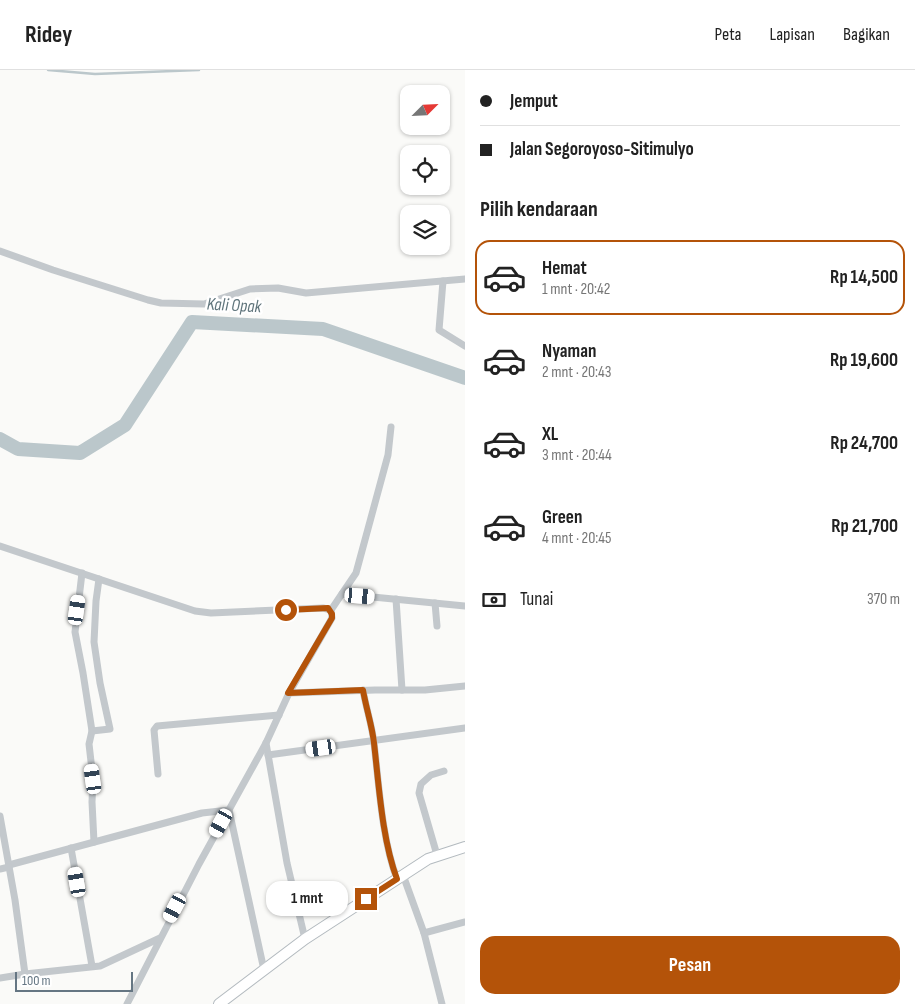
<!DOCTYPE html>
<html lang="id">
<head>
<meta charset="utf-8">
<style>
  body { margin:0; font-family:"Sofia Sans Condensed",sans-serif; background:#f6f6f6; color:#222; height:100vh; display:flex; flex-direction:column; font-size:19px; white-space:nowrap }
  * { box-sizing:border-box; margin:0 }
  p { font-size:16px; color:#767676 }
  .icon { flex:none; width:28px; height:28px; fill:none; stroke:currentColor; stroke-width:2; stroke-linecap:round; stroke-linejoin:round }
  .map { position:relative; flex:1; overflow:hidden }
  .drawer { display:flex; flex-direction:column; background:#fff; width:450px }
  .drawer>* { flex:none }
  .hud { display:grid; align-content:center; height:110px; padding:0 15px; background:#fff }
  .needle { width:32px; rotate:66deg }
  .fabs { position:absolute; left:400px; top:15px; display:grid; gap:10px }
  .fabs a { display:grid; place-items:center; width:50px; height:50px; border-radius:10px; background:#fff; box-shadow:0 1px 4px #0004; font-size:25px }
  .scale { position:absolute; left:15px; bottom:12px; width:118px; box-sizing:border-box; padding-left:5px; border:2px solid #657683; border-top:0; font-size:14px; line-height:18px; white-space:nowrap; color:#657683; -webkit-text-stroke:4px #fff; paint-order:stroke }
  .end { position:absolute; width:22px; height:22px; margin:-11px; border:6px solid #b45309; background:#fff; box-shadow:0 0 0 2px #fff }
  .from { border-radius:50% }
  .bubble { position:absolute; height:35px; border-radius:15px; background:#fff; box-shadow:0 1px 4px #0004; font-size:16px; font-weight:700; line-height:35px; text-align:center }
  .car { position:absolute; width:15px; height:30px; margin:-15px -8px; border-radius:6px; box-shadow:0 0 4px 1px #0007; background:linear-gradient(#fff 24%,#345 0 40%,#fff 0 76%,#345 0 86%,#fff 0) }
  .hud b { display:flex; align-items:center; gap:18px; height:48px; font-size:19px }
  .hud b+b { border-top:1px solid #e0e0e0 }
  .hud i { width:12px; height:12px; background:#222 }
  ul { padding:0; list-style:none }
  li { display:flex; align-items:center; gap:15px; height:75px; margin:0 10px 8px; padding:0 5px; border:2px solid transparent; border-radius:15px }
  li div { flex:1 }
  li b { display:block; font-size:19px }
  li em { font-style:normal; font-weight:700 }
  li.active { border-color:#b45309 }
  li>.icon { width:45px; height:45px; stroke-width:1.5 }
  h2 { padding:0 15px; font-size:22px; line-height:60px }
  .pay { display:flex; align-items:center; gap:12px; height:55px; padding:0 15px; font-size:19px }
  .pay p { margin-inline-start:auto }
  .action { display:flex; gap:10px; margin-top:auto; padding:10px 15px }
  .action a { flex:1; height:58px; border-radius:15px; background:#b45309; color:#fff; font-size:20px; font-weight:700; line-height:58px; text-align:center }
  header { display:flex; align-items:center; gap:30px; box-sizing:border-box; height:70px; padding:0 25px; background:#fff; border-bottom:1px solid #e0e0e0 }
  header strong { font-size:24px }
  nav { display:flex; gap:28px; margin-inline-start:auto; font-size:18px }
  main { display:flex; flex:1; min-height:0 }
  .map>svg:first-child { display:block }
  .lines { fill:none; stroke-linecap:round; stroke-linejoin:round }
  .stream { stroke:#bbc7cb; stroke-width:2.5 }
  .river { stroke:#bbc7cb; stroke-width:14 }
  .secondary-casing { stroke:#b3babf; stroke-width:12 }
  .minor { stroke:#c3c8cc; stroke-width:7 }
  .secondary { stroke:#fff; stroke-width:10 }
  .route { stroke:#b45309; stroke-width:6 }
  .labels { text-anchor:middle; stroke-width:5; stroke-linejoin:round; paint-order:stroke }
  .water-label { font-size:18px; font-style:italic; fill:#60757c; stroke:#fff }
</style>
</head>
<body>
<header>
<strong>Ridey</strong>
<nav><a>Peta</a><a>Lapisan</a><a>Bagikan</a></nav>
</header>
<main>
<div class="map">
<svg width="465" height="934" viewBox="0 0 465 934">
  <rect width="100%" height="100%" fill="#fafaf8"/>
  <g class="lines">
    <!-- stream -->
    <polyline class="stream" points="48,0 95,4 199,0"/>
    <!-- river -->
    <polyline class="river" points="0,369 18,379 80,383 125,355 192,252 323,259 465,308"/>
    <!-- secondary casing -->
    <g class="secondary-casing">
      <polyline id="secondary" points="219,934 305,869 428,789 465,777"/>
    </g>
    <!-- minor -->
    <g class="minor">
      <polyline points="0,181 53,200 148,230 161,233 204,234 250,219 278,218 306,223 465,209"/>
      <polyline points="443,211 439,260 465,276"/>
      <polyline points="0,476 195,541 211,543 323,538 331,540 332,548 289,623 266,673 199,794 127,934"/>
      <polyline points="82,503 75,562 83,603 92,661 89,674 93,709 92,732 94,772"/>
      <polyline points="342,524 465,536"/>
      <polyline points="396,529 402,620"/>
      <polyline points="435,533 437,556"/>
      <polyline points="331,540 356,503 388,385 391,357"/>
      <path d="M 363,620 C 366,638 372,655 374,673 C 379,715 382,770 397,809"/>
      <polyline points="289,623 375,620 425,620 465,616"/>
      <polyline points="92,661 110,659 100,613 94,572 96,531 99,509"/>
      <polyline points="266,673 287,793 305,869"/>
      <polyline points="268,685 465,658"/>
      <polyline points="158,704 154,660 157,656 279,645"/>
      <polyline points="0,746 15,830 25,904 100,896 160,868"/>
      <polyline points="71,778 92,896"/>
      <polyline points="437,785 419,723 421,714 431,705 444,701"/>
      <polyline points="9,795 202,743 229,740 264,900"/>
      <polyline points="0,799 9,797"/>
      <polyline points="403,805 424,863 442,934"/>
      <polyline points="424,863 465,852"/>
      <polyline points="0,908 25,904"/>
    </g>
    <!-- secondary -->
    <use href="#secondary" class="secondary"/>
  </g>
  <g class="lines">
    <!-- route -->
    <path class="route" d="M 286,540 L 328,538 L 332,544 L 332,548 L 288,623 L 363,620 C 366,638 372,655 374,673 C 379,716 382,769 397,809 L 366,829"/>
  </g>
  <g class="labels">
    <!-- water labels -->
    <g class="water-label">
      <text transform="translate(234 235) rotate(3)" y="6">Kali Opak</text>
    </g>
  </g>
</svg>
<div class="fabs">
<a><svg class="needle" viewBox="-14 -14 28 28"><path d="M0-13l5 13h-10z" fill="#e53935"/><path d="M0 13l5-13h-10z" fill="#767676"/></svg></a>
<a><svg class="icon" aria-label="locate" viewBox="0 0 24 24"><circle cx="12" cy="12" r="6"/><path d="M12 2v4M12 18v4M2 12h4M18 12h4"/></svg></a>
<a><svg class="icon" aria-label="layers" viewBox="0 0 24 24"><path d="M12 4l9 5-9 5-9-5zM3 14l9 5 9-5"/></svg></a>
</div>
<div class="scale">100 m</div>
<i class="end from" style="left:286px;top:540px"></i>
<i class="end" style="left:366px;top:829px"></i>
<div class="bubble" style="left:266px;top:811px;width:82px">1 mnt</div>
<i class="car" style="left:360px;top:526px;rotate:95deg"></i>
<i class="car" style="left:77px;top:540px;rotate:8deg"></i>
<i class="car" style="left:321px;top:678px;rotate:262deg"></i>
<i class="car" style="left:93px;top:709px;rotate:352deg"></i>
<i class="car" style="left:221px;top:753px;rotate:209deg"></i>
<i class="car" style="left:77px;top:812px;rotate:350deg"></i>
<i class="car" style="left:175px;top:838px;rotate:208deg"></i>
</div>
<section class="drawer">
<div class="hud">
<b><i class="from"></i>Jemput</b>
<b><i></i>Jalan Segoroyoso-Sitimulyo</b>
</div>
<h2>Pilih kendaraan</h2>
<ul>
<li class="active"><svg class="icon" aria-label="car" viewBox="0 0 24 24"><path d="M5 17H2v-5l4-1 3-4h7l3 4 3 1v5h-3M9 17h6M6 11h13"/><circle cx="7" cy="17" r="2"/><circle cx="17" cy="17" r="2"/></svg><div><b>Hemat</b><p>1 mnt · 20:42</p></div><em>Rp 14,500</em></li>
<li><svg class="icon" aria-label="car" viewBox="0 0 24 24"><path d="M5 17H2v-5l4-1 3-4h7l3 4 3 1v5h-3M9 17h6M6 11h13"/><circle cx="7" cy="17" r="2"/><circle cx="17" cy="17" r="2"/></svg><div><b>Nyaman</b><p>2 mnt · 20:43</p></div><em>Rp 19,600</em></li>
<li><svg class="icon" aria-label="car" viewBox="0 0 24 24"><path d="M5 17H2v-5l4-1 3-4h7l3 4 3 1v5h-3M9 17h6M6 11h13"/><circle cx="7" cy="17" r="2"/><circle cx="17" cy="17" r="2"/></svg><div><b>XL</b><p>3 mnt · 20:44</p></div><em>Rp 24,700</em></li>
<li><svg class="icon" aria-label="car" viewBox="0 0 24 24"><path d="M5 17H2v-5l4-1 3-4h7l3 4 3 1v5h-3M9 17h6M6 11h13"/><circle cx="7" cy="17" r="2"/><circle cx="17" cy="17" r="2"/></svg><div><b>Green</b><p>4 mnt · 20:45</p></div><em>Rp 21,700</em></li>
</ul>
<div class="pay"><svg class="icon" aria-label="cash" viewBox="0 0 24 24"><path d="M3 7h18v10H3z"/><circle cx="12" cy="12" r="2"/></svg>Tunai<p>370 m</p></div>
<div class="action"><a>Pesan</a></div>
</section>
</main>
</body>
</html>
